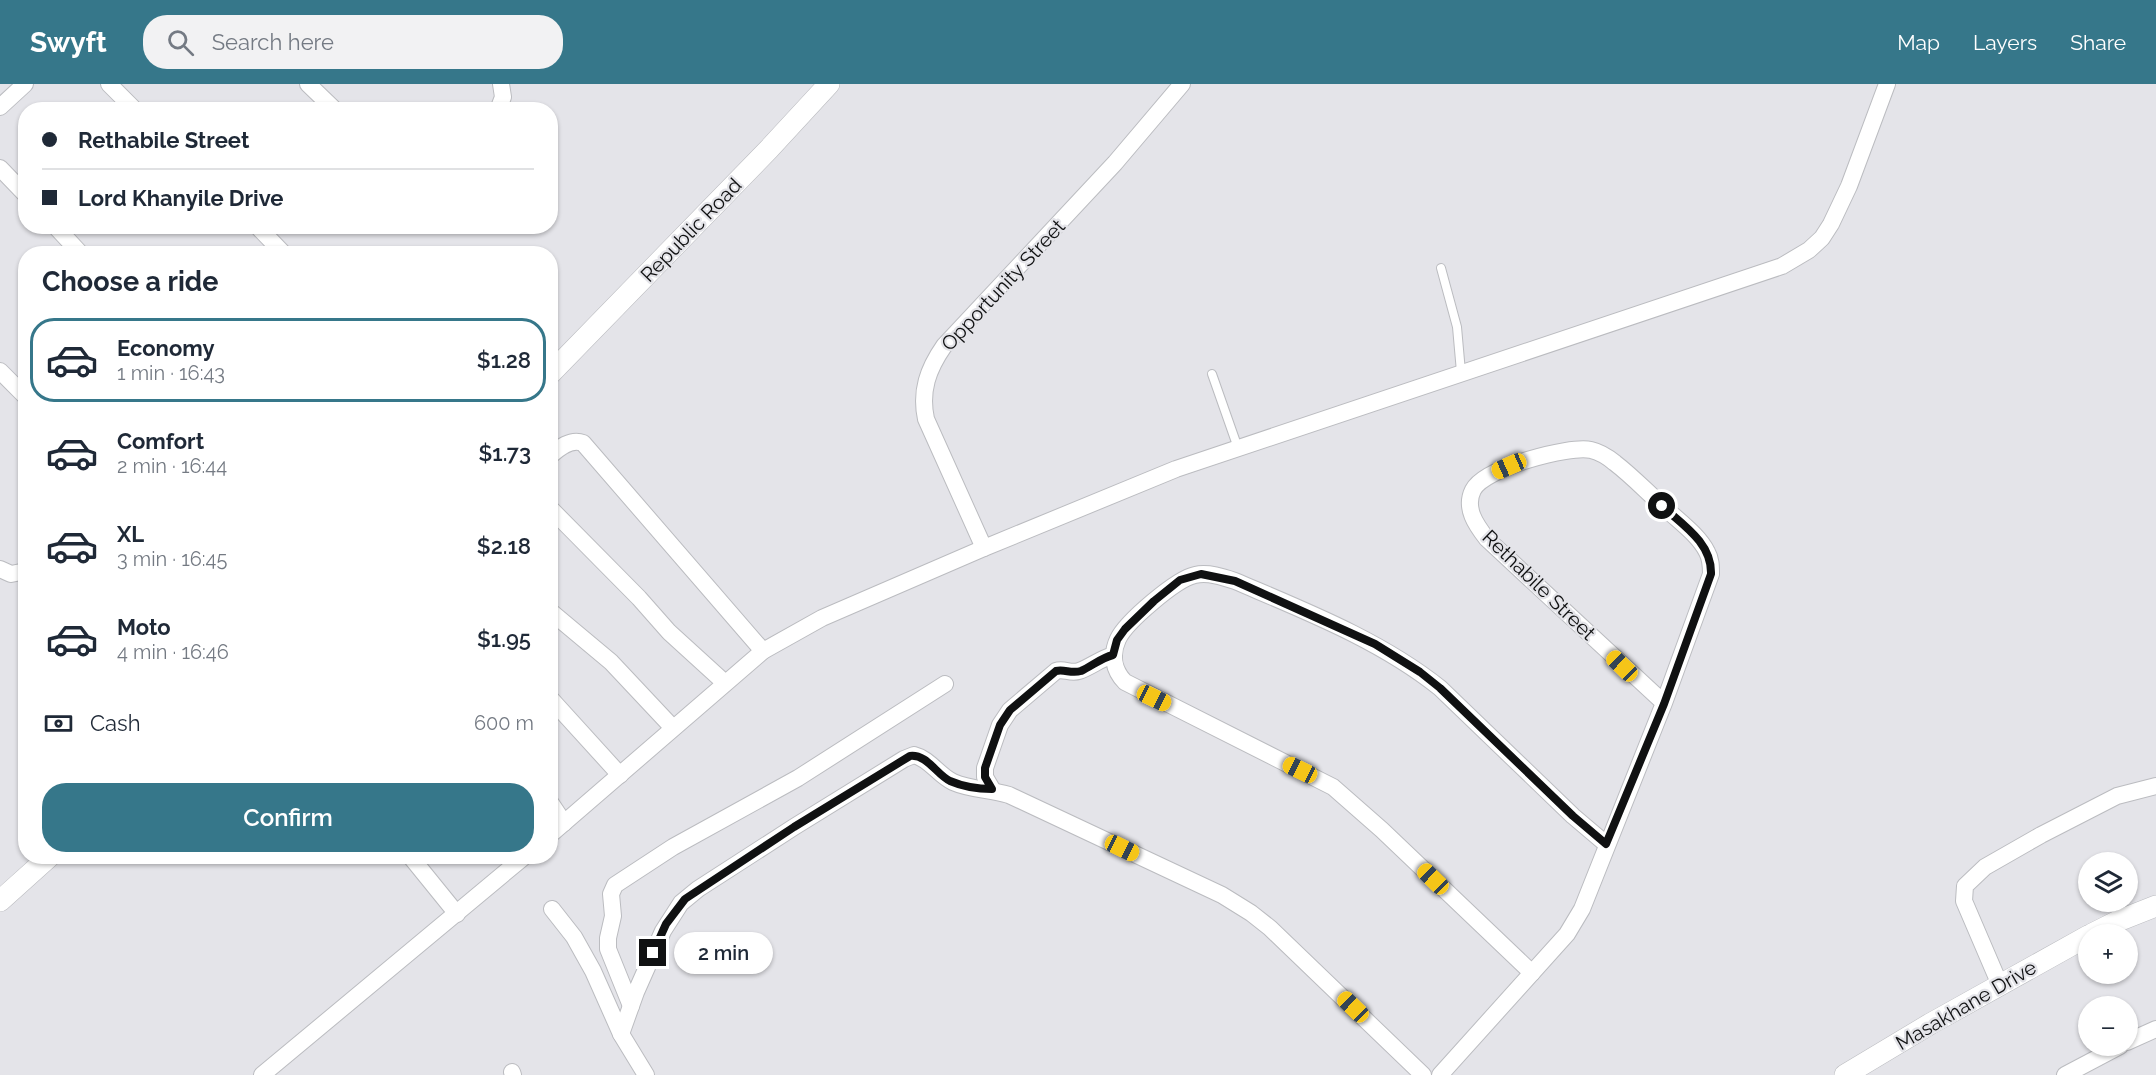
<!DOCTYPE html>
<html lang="en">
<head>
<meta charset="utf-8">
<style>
  body { margin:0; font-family:Raleway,sans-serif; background:#f2f2f3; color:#1f2937; height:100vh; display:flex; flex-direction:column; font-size:22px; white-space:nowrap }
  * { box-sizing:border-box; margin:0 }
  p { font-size:20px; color:#747a83 }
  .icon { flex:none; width:33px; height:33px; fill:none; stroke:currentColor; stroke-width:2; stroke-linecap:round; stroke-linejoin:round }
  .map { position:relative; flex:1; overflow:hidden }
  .details { position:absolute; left:18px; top:162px; width:540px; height:618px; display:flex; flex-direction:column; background:#fff; border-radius:24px; box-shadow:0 2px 4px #0004 }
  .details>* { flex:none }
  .guide { position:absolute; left:18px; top:18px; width:540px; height:132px; border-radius:24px; box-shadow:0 2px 4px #0004; display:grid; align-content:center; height:132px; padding:0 24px; background:#fff }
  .fabs { position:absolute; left:2078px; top:768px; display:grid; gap:12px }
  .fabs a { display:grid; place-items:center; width:60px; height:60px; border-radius:50%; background:#fff; box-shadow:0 2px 4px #0004; font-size:30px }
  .end { position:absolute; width:27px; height:27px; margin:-14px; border:8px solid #101112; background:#fff; box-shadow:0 0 0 3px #fff }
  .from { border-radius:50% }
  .bubble { position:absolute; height:42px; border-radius:21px; background:#fff; box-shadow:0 2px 4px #0004; font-size:20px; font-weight:600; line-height:42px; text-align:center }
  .car { position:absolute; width:18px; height:36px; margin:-18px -9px; border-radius:8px; box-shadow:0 0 4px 2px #0007; background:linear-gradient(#f5c518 24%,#345 0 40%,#f5c518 0 76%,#345 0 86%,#f5c518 0) }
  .guide b { display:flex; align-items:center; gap:21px; height:57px; font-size:22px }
  .guide b+b { border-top:2px solid #e0e1e3 }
  .guide i { width:15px; height:15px; background:#1f2937 }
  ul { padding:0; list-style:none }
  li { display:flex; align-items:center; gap:18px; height:84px; margin:0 12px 9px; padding:0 12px; border:3px solid transparent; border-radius:24px }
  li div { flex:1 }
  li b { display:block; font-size:22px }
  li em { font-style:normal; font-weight:600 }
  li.active { border-color:#36778a }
  li>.icon { width:54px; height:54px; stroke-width:1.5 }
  h2 { padding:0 24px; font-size:27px; line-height:72px }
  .pay { display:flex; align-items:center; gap:15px; height:66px; padding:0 24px; font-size:22px }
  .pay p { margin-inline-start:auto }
  .action { display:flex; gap:12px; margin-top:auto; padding:12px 24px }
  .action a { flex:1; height:69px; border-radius:24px; background:#36778a; color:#fff; font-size:24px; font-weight:600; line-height:69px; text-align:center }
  header { display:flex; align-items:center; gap:36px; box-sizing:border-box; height:84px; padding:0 30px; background:#36778a; color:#fff }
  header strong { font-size:28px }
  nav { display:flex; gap:33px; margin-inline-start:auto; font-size:21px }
  .search { width:420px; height:54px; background:#f2f2f3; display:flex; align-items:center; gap:15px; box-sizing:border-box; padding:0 21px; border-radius:24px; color:#747a83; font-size:22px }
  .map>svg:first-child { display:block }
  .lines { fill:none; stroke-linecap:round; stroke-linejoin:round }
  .service-casing { stroke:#bbbcc0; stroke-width:10 }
  .minor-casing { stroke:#bbbcc0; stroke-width:18 }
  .tertiary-casing { stroke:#bbbcc0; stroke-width:22 }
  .service { stroke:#fff; stroke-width:8 }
  .minor { stroke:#fff; stroke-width:16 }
  .tertiary { stroke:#fff; stroke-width:21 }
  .route { stroke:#101112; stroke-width:8 }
  .labels { text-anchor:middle; stroke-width:4.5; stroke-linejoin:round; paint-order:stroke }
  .street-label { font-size:20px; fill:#101112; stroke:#e4e4e9 }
</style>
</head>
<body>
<header>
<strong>Swyft</strong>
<div class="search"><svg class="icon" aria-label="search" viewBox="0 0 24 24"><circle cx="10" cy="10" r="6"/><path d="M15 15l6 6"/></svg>Search here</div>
<nav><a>Map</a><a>Layers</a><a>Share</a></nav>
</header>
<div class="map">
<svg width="2156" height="991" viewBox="0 0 2156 991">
  <rect width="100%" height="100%" fill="#e4e4e9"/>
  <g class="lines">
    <!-- service casing -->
    <g class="service-casing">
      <g id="service">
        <polyline points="1441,184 1457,243 1461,288"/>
        <polyline points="1212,290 1238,364"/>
      </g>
    </g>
    <!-- minor casing -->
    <g class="minor-casing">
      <g id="minor">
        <polyline points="109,0 135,26"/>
        <polyline points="308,0 335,26"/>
        <polyline points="0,23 25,0"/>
        <polyline points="498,26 503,13 501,0"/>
        <polyline points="0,84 26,111"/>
        <polyline points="55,142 81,170"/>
        <polyline points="257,142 284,170"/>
        <polyline points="0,287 26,313"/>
        <path d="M 550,372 C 559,364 571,354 583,359 L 763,567"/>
        <polyline points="550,424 639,514 669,548 725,599"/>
        <path d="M 984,464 L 926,335 C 920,307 928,285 944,262 L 1115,79 L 1182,0"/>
        <polyline points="0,485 11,490 26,487"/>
        <polyline points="550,527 611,578 673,644"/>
        <polyline points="550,614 620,691"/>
        <path d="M 992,705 L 985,693 L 985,684 L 1000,641 L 1010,626 L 1056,587 C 1064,584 1070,590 1079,587 C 1091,583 1101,574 1114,571"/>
        <polyline points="550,718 564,739"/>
        <polyline points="550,751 763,567 822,534 984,464 1176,385 1782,182 1809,166 1822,154 1831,140 1849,102 1887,0"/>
        <polyline points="410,772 457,830"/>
        <polyline points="552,825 574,853 593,887 621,950 646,991"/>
        <path d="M 1532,889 L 1382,746 L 1333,703 L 1125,598 C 1113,586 1111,570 1118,555 C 1126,538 1176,495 1195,491 C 1208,488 1223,493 1235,497 C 1305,527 1380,556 1440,604 L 1573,732 L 1606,760"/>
        <polyline points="2000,901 1964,817 1965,802 1985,783 2041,751 2117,712 2156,702"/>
        <polyline points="631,922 608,865 608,854 613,832 611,810 615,801 673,763 798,694 945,600"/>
        <path d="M 621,950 L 636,908 L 663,847 L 681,819 L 698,805 L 794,743 L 904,675 L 914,671 C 930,675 938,691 953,698 C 971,706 990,705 1009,711 L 1222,811 L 1251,829 L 1270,844 L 1423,991"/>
        <polyline points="2127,958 2156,945"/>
        <polyline points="512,988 513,991"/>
        <polyline points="262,991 525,772"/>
        <path d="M 1440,991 L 1567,850 L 1582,825 L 1664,619 L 1711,490 C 1711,482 1711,475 1707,468 C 1698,450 1677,436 1663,422 C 1647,408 1632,392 1615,379 C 1609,374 1600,368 1591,366 C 1569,361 1484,384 1473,406 C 1464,424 1476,441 1487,455 L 1664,619"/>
        <polyline points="2065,991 2120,962"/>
      </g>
    </g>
    <!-- tertiary casing -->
    <g class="tertiary-casing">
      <g id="tertiary">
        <polyline points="550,290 769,65 829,0"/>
        <polyline points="0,817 50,772"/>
        <polyline points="2092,850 2118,837 2156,822"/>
        <polyline points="1845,991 1930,940 2088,852"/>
      </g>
    </g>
    <!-- service -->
    <use href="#service" class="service"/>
    <!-- minor -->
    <use href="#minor" class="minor"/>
    <!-- tertiary -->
    <use href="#tertiary" class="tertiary"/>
  </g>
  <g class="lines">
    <!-- route -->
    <path class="route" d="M 653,869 L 666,840 L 685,815 L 794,743 L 910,672 C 927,670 936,690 950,697 C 964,703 977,705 992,705 L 985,693 L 985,684 L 1000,641 L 1010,626 L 1056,587 C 1065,585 1071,590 1081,587 C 1092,582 1101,574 1113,571 L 1117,556 L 1125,545 L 1154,517 L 1180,496 L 1201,490 L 1235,497 L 1375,560 L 1420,588 L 1440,604 L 1573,732 L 1606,760 L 1664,620 L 1711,490 C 1712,459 1683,441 1662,422"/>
  </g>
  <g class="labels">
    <!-- street labels -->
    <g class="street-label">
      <text transform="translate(691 146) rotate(-46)" y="7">Republic Road</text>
      <text transform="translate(1003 201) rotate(-47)" y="7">Opportunity Street</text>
      <text transform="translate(1539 501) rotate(44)" y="7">Rethabile Street</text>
      <text transform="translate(1966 921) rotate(-30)" y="7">Masakhane Drive</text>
    </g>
  </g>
</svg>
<div class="fabs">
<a><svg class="icon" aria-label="layers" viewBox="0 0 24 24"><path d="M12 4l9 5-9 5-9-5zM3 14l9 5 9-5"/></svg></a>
<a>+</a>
<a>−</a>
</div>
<i class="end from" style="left:1662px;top:422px"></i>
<i class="end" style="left:653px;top:869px"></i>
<div class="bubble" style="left:674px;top:848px;width:99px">2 min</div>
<i class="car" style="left:1509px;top:382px;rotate:246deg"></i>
<i class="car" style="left:1622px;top:582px;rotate:314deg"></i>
<i class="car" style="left:1154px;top:614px;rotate:116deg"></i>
<i class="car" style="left:1300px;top:686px;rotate:296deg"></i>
<i class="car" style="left:1122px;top:764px;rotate:116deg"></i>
<i class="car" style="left:1433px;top:795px;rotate:314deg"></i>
<i class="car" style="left:1353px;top:923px;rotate:314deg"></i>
<div class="guide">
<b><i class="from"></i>Rethabile Street</b>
<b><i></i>Lord Khanyile Drive</b>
</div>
<section class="details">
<h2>Choose a ride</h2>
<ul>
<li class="active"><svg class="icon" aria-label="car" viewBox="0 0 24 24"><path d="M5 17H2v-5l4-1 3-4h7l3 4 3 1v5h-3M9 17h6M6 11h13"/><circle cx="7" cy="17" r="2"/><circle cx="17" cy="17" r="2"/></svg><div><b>Economy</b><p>1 min · 16:43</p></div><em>$1.28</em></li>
<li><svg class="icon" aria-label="car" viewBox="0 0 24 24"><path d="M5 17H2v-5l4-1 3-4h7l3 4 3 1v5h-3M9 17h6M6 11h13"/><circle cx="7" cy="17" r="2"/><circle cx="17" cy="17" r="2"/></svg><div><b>Comfort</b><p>2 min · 16:44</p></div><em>$1.73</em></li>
<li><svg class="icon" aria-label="car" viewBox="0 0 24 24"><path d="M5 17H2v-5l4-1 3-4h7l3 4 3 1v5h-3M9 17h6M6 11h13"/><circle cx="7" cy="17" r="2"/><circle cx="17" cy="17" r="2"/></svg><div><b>XL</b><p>3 min · 16:45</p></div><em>$2.18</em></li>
<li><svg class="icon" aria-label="car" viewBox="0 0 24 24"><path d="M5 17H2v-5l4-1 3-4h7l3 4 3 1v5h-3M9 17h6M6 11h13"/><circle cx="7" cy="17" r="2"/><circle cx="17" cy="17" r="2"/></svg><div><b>Moto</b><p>4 min · 16:46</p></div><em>$1.95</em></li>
</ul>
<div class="pay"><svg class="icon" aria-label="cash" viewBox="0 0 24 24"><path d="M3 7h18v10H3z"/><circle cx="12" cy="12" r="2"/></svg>Cash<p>600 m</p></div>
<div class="action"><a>Confirm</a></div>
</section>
</div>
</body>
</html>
